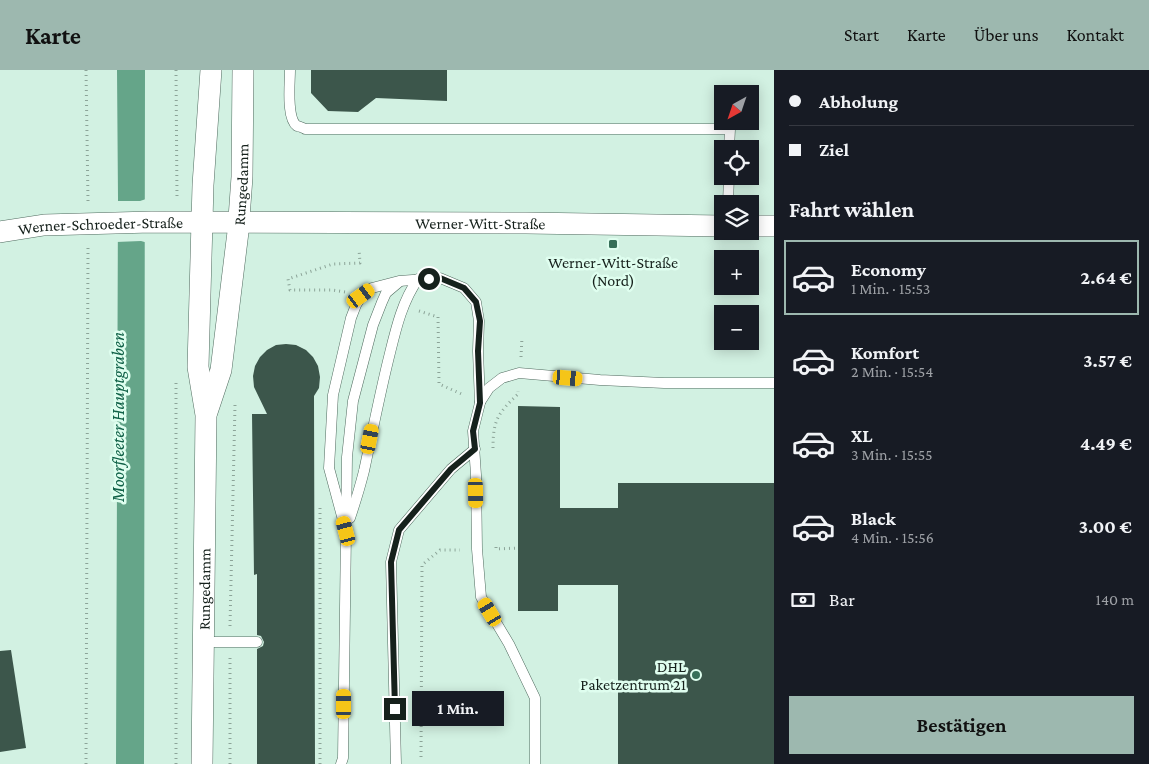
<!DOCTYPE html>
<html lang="de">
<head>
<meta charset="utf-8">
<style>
  body { margin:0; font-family:"Crimson Pro",serif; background:#242831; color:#f1f3f6; height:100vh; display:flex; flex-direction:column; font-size:19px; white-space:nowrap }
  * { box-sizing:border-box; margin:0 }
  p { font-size:16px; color:#9ea1a6 }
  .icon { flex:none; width:28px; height:28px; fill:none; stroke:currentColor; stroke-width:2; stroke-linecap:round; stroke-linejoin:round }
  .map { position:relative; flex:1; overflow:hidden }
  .panel { display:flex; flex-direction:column; background:#171b24; width:375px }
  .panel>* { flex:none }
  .top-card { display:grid; align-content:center; height:110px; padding:0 15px; background:#171b24 }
  .needle { width:32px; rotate:220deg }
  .buttons { position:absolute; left:714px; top:15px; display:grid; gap:10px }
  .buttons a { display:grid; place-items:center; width:45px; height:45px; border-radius:0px; background:#171b24; box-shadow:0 2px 12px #0003; font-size:25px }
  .end { position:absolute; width:22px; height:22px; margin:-11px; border:6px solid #16211c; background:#fff; box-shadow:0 0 0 2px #fff }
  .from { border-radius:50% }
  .bubble { position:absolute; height:35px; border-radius:0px; background:#171b24; box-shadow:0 2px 12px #0003; font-size:16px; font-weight:700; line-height:35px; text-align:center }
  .car { position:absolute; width:15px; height:30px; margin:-15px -8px; border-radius:6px; box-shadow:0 0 4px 1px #0007; background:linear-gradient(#f5c518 24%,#345 0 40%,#f5c518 0 76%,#345 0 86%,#f5c518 0) }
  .top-card b { display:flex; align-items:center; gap:18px; height:48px; font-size:19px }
  .top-card b+b { border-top:1px solid #363941 }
  .top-card i { width:12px; height:12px; background:#f1f3f6 }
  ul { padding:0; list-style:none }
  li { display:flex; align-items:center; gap:15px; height:75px; margin:0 10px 8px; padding:0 5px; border:2px solid transparent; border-radius:0px }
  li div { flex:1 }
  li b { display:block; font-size:19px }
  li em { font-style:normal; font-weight:700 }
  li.current { border-color:#9db8af }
  li>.icon { width:45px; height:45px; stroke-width:1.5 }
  h2 { padding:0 15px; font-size:22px; line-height:60px }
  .pay { display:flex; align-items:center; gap:12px; height:55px; padding:0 15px; font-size:19px }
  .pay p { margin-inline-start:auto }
  .action { display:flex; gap:10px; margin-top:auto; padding:10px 15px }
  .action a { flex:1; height:58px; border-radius:0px; background:#9db8af; color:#111; font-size:20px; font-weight:700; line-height:58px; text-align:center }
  header { display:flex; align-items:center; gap:30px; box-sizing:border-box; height:70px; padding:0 25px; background:#9db8af; color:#111 }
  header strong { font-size:24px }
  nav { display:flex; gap:28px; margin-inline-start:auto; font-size:18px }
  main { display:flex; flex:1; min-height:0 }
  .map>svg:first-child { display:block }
  .water { fill:#65a589 }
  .pier { fill:#d2f1e2 }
  .building { fill:#3c564b }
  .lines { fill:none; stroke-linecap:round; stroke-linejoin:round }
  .lane-casing { stroke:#4f6a5e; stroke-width:11 }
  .street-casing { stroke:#4f6a5e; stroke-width:22 }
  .path { stroke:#8ca498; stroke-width:3; stroke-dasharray:1 4; stroke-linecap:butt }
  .lane { stroke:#fff; stroke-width:10 }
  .street { stroke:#fff; stroke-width:21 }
  .route { stroke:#16211c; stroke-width:6 }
  .poi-dot { fill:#377059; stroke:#dffeef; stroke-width:2 }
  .labels { text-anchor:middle; stroke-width:5; stroke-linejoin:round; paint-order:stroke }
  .street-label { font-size:16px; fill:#16211c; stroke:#dffeef }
  .poi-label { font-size:16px; fill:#16211c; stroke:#dffeef }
  .water-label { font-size:18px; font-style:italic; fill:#106147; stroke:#dffeef }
</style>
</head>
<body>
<header>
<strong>Karte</strong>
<nav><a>Start</a><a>Karte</a><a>Über uns</a><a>Kontakt</a></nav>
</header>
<main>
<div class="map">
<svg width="774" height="694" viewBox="0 0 774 694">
  <rect width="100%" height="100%" fill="#d2f1e2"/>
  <!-- water -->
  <polygon class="water" points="117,0 145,0 144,694 116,694 118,128"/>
  <!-- pier -->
  <polygon class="pier" points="149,128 148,173 141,171 116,172 116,131 140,131"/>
  <!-- building -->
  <g class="building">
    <polygon points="311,0 447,0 447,31 376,28 358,42 328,41 311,23"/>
    <polygon points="286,274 296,275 306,280 313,287 318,296 320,307 319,318 314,326 315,694 257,694 257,579 263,576 264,572 261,566 257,565 257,504 254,505 252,344 267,344 254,317 253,306 255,296 260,287 267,280 276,275"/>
    <polygon points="518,336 560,337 560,438 618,438 618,413 774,413 774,694 618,694 618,515 558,515 558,541 518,541"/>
    <polygon points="11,580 26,678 0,682 0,581"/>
  </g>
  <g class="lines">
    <!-- lane casing -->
    <g class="lane-casing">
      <g id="lane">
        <path d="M 290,0 C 290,13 286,48 297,56 C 298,56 304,58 305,59 L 730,59 L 729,79"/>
        <polyline points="728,134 729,106"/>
        <polyline points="480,332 489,318 502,308 519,303 600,310 664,313 774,313"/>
        <path d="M 350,448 C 355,433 360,417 364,401 C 372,364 379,328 388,291 C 395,263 401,233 418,209"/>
        <polyline points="346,461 329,398 333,325 351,248 356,235 361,226 372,218 399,211 440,208 464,218 476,232 479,251 478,281 480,333 473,361 476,405 477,479 481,527 509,574 535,628 535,694"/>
        <polyline points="203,572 257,572"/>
        <polyline points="341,694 343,688 347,387 353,331 373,255 382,232 386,223 399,212"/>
        <polyline points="396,694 391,492 399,460 451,399 475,379"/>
      </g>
    </g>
    <!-- street casing -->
    <g class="street-casing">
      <g id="street">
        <polyline points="750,156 774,156"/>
        <path id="s1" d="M 0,162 L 44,155 L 151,152 L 526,153 L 722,156"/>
        <path id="s2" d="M 207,342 L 221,300 L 238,162 L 242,107 L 243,0"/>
        <path id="s3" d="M 202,694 L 206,345 L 198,297 L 203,115 L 211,0"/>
      </g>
    </g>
    <!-- path -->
    <g class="path">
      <polyline points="86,0 88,131"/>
      <polyline points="176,0 177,129"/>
      <polyline points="345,222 332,220 290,220 288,209 333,194 360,193 359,179"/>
      <polyline points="419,241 438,247 439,314 464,325"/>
      <polyline points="521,287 522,267"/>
      <polyline points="176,313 176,694"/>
      <path d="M 493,378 C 493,350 498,343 518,324 L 518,321"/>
      <polyline points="496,477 496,479 518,478"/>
      <polyline points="230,556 235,335"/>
      <polyline points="421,687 422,495 440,480 460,480"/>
      <polyline points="86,694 88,175"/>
      <polyline points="230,694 230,587"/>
      <polyline points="320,694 320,437"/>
    </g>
    <!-- lane -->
    <use href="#lane" class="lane"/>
    <!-- street -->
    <use href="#street" class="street"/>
  </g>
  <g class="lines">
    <!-- route -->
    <polyline class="route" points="395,639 391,492 399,460 451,399 475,379 473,361 480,333 478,281 480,251 476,232 464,218 440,208 429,209"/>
  </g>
  <!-- markers -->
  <g class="poi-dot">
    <rect x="608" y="169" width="10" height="10" rx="2.5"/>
    <circle cx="696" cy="605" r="5"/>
  </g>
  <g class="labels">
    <!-- street labels -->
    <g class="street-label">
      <text dy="6" stroke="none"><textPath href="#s2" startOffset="231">Rungedamm</textPath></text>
      <text dy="6" stroke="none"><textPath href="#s1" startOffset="481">Werner-Witt-Straße</textPath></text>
      <text dy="6" stroke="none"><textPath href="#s1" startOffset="101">Werner-Schroeder-Straße</textPath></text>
      <text dy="6" stroke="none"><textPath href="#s3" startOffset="175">Rungedamm</textPath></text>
    </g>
    <!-- poi labels -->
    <g class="poi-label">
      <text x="613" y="198">Werner-Witt-Straße<tspan x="613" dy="18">(Nord)</tspan></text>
      <text x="686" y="602" text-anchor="end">DHL<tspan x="686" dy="18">Paketzentrum 21</tspan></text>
    </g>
    <!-- water labels -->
    <g class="water-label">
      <text transform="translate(118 347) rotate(-90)" y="6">Moorfleeter Hauptgraben</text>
    </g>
  </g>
</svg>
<div class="buttons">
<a><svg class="needle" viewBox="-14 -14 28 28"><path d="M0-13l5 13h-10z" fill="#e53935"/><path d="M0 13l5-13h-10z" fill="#9ea1a6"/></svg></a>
<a><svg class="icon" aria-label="locate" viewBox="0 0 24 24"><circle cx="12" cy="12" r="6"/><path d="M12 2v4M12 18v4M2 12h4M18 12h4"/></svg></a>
<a><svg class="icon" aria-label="layers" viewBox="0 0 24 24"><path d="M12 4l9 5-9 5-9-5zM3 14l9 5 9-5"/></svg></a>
<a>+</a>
<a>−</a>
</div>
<i class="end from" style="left:429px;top:209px"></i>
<i class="end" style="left:395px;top:639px"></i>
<div class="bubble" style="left:412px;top:621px;width:92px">1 Min.</div>
<i class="car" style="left:361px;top:226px;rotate:54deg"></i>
<i class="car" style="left:568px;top:308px;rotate:95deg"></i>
<i class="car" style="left:370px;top:369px;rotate:11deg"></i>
<i class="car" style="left:476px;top:423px;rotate:179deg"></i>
<i class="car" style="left:346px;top:461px;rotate:345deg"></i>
<i class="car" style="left:490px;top:542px;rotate:329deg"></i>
<i class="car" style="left:344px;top:634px;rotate:0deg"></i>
</div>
<section class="panel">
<div class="top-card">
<b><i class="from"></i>Abholung</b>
<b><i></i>Ziel</b>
</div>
<h2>Fahrt wählen</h2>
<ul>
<li class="current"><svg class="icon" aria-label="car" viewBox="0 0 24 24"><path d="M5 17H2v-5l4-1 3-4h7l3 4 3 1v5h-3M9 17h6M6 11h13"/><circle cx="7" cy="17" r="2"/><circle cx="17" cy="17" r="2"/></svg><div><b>Economy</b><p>1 Min. · 15:53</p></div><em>2.64 €</em></li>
<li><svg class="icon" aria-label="car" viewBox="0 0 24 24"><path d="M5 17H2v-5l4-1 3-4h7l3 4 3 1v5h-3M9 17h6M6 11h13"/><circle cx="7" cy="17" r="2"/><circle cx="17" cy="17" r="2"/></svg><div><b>Komfort</b><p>2 Min. · 15:54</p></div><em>3.57 €</em></li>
<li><svg class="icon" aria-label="car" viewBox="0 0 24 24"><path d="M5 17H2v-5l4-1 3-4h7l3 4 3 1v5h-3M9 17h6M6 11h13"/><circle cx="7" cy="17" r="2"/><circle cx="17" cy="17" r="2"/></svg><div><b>XL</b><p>3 Min. · 15:55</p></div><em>4.49 €</em></li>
<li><svg class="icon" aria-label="car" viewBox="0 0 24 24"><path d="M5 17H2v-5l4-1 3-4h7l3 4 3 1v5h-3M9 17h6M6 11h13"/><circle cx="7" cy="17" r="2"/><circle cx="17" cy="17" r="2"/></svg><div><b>Black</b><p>4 Min. · 15:56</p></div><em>3.00 €</em></li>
</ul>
<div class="pay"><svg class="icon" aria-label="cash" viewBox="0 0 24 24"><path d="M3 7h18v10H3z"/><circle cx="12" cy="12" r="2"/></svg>Bar<p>140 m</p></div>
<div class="action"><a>Bestätigen</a></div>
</section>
</main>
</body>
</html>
